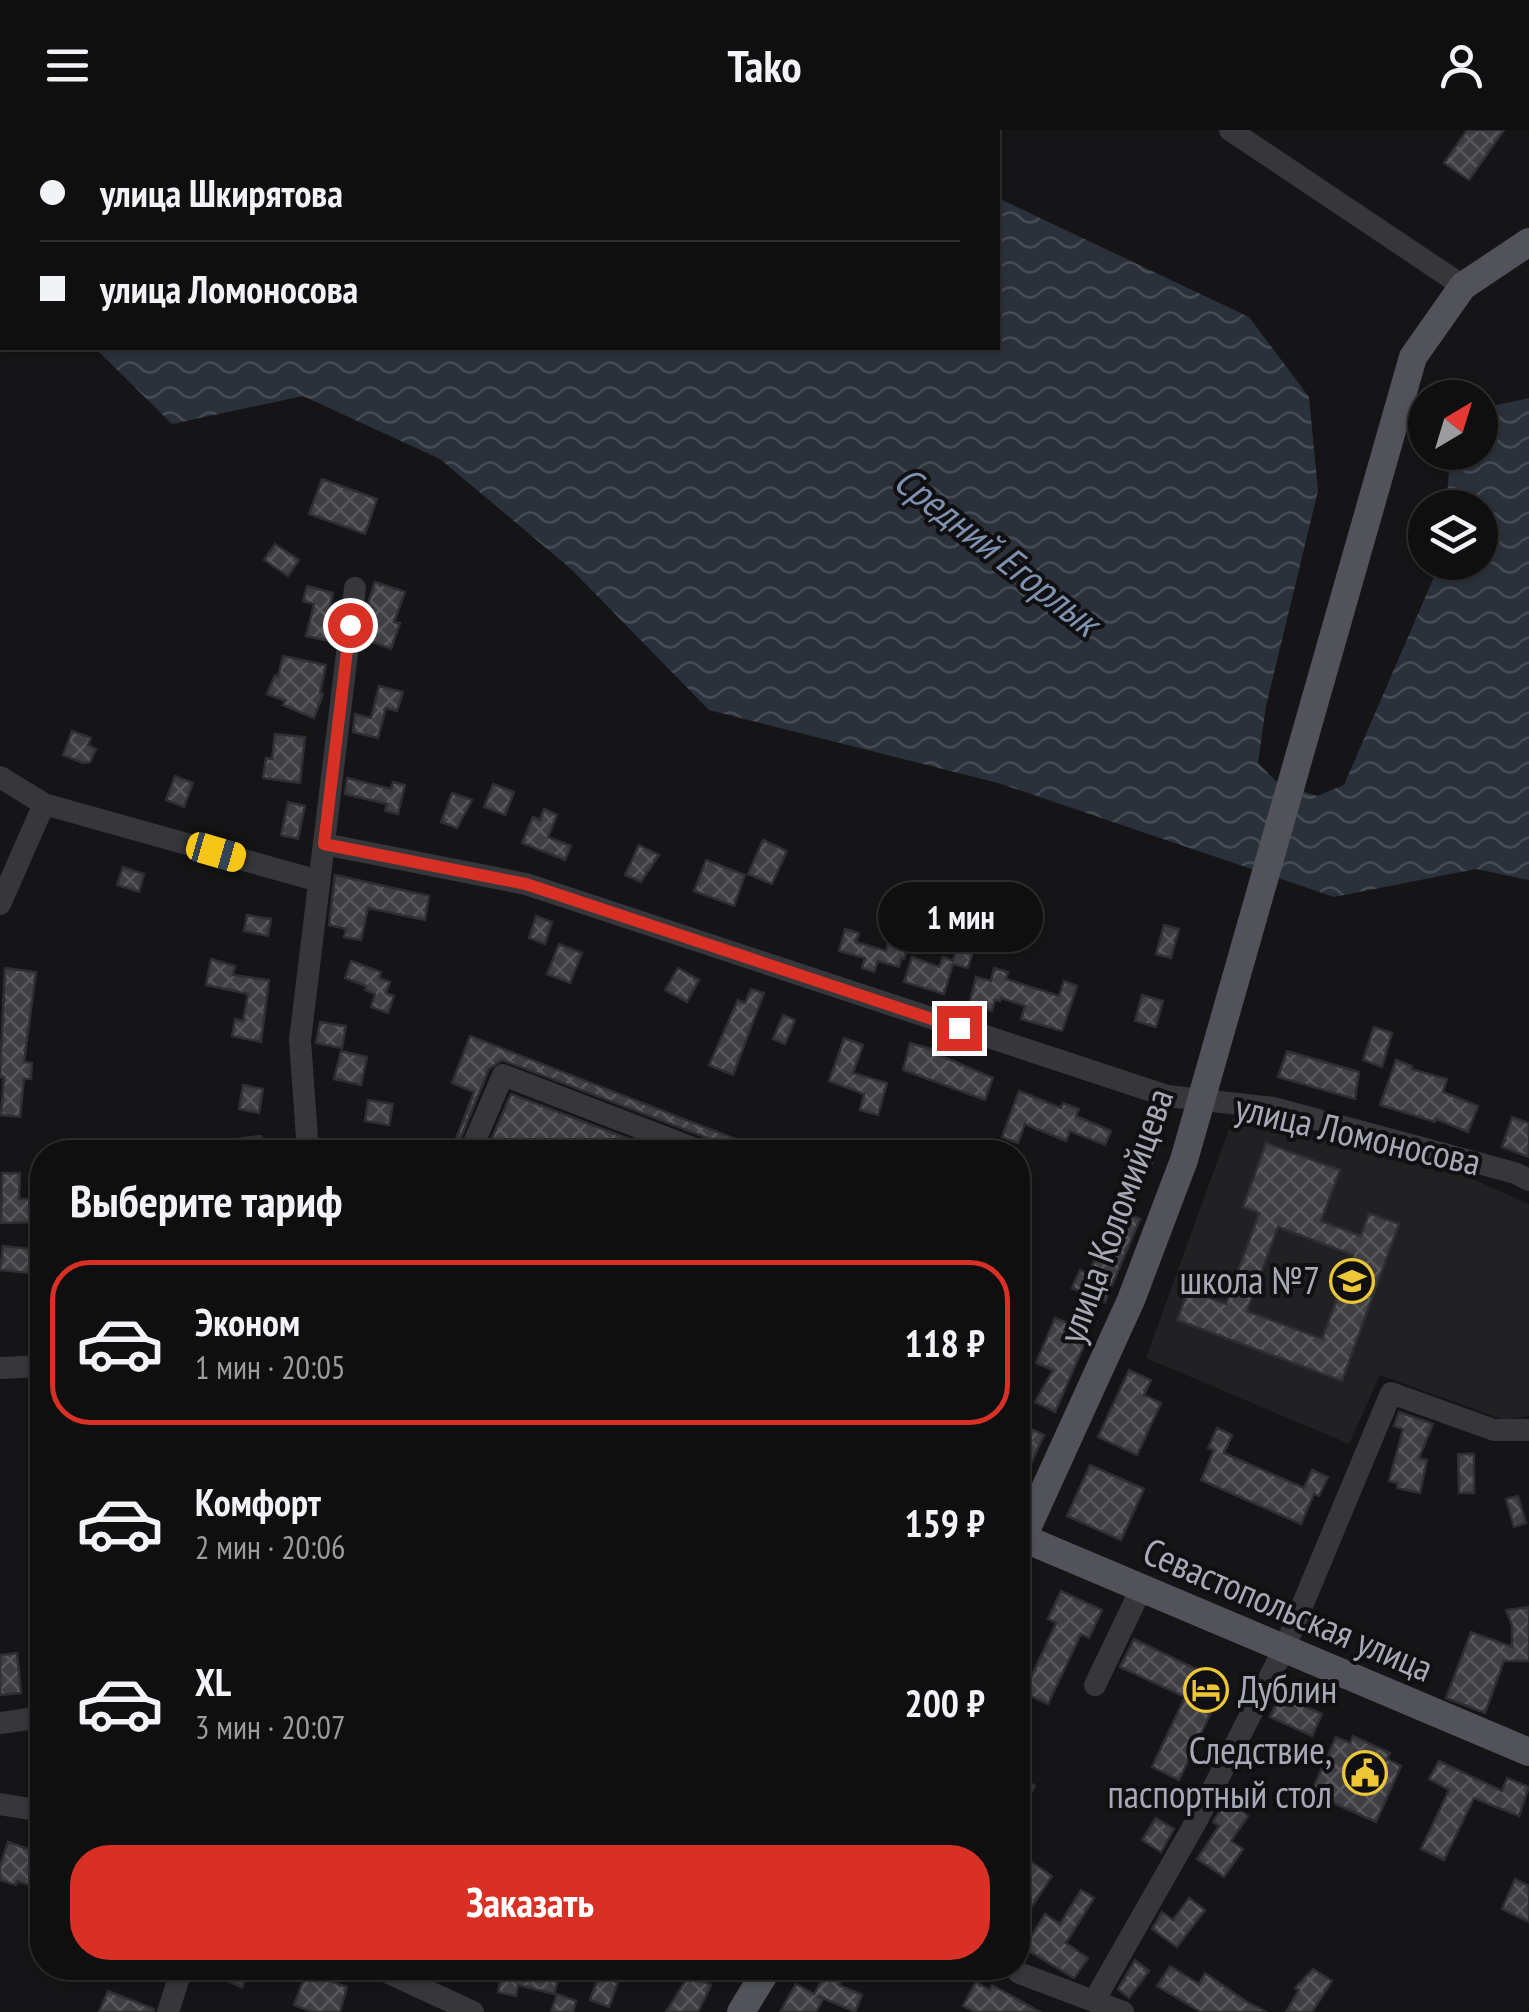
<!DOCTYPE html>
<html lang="ru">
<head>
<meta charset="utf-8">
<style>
  body { margin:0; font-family:"PT Sans Narrow",sans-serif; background:#191819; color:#f1f3f6; height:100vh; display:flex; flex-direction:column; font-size:38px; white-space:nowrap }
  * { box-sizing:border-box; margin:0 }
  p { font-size:32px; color:#9c9c9f }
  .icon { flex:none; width:55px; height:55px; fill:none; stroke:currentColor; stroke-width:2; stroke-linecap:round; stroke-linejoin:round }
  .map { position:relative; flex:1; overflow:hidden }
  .drawer { position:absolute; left:30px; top:1010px; width:1000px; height:840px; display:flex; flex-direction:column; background:#100f10; border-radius:40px; box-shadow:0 2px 8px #0004,0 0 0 2px #302f30 }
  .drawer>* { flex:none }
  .guide { position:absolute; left:0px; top:0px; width:1000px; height:220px; box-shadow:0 2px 8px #0004,0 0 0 2px #302f30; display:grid; align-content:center; height:220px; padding:0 40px; background:#100f10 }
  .needle { width:65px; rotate:38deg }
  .fabs { position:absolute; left:1408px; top:250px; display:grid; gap:20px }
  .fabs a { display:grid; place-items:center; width:90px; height:90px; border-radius:50%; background:#100f10; box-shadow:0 2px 8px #0004,0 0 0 2px #302f30; font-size:50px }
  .end { position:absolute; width:45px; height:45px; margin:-22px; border:12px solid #d93025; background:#fff; box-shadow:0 0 0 5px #fff }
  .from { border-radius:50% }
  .bubble { position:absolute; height:70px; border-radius:35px; background:#100f10; box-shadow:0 2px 8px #0004,0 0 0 2px #302f30; font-size:32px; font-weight:600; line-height:70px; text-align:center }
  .car { position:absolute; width:30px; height:60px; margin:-30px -15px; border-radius:12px; box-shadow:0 0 8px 2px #0007; background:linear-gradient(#f5c518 24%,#345 0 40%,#f5c518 0 76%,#345 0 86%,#f5c518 0) }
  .guide b { display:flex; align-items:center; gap:35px; height:95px; font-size:38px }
  .guide b+b { border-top:2px solid #302f30 }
  .guide i { width:25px; height:25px; background:#f1f3f6 }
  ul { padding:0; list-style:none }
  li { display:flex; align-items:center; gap:30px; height:165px; margin:0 20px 15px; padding:0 20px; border:5px solid transparent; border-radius:40px }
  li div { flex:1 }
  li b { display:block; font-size:38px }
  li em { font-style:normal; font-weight:600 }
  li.active { border-color:#d93025 }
  li>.icon { width:90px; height:90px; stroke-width:1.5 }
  h2 { padding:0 40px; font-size:45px; line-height:120px }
  .button { display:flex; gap:20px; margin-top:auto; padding:20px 40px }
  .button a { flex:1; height:115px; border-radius:40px; background:#d93025; color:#fff; font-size:40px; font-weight:600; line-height:115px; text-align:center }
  header { display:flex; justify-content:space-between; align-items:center; height:130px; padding:0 40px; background:#100f10; font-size:45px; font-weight:600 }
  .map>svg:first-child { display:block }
  .built { fill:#212023 }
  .water { fill:url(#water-waves) }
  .building { fill:url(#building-cross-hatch); stroke:#2f2e32; stroke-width:2.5; fill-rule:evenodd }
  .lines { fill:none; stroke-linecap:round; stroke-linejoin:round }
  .minor { stroke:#36363b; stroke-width:22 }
  .major { stroke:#52525a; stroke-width:28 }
  .route { stroke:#d93025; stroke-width:12 }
  .labels { text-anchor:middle; stroke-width:8; stroke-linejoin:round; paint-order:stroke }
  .street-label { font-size:38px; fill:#a7a9b6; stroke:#100f11 }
  .poi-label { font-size:38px; fill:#a7a9b6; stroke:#100f11; text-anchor:end }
  .water-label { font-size:40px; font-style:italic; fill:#7e92b0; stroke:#100f11 }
</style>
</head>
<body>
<header><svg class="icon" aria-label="menu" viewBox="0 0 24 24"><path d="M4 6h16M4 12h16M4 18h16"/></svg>Tako<svg class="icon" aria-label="person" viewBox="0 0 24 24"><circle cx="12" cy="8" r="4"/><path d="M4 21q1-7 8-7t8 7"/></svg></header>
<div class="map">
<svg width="1529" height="1882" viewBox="0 0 1529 1882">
  <defs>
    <pattern id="water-waves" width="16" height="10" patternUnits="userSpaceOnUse" patternTransform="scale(2.5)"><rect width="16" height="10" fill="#2b313a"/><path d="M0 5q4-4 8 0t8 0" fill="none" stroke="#474c54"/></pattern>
    <pattern id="building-cross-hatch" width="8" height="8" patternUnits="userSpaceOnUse" patternTransform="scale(2.5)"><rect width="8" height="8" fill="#3f3e43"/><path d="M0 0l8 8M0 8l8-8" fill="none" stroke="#58575c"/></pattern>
  </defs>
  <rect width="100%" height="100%" fill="#151416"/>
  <!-- built -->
  <polygon class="built" points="1233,988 1427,1029 1529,1074 1529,1286 1504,1290 1380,1245 1349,1314 1146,1228"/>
  <!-- water -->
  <g class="water">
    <polygon points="32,0 853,0 859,2 33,2"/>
    <polygon points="998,68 1249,187 1309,267 1318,361 1266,576 1258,633 1278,653 1317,666 1344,655 1440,433 1480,432 1480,378 1446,377 1449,342 1462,323 1480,322 1480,294 1492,276 1529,268 1529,750 1476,739 1334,767 998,653 709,580 571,439 440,329 303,266 172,294 95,218 998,218"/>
  </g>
  <!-- building -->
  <g class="building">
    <polygon points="1467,0 1504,0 1469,50 1444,33"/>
    <polygon points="322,349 377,369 365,404 309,384"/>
    <polygon points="275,414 299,430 288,446 264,430"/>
    <polygon points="375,452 405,462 394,492 400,493 391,519 364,509 372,478 368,477 369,470"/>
    <polygon points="307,456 333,463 326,494 333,496 329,511 306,506 314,474 303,471"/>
    <polygon points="283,526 326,535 320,563 323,564 314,588 283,575 285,571 267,564 275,545 278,546"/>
    <polygon points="379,556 403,562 397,581 386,578 378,608 353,602 355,584 371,588"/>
    <polygon points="72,601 91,608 88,615 96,619 90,632 83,633 63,625"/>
    <polygon points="275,604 305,607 300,653 263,648 266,628 272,629"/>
    <polygon points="175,646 193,653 184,677 166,670"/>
    <polygon points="347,648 391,659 393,652 405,655 398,684 385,681 387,674 345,664"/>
    <polygon points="493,654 514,662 505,685 484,677"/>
    <polygon points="452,663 472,670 457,698 441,692"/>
    <polygon points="288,672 305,676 298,709 281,705"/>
    <polygon points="544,679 557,685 548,707 571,716 565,730 522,713 533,687 540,690"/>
    <polygon points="763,710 787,721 772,754 748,744"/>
    <polygon points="639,715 659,725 641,752 625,745"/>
    <polygon points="706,730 745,745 734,776 694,761"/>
    <polygon points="123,737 144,744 139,762 117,755"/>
    <polygon points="335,745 429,766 425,790 368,778 361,810 344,807 346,799 329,795"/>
    <polygon points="247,785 271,789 268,806 244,801"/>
    <polygon points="536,786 552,792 545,814 529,808"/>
    <polygon points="1164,795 1179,799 1171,828 1156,824"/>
    <polygon points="845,799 859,803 856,812 886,821 892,800 910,805 904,829 901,829 899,837 878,831 874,842 862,838 865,828 839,821"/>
    <polygon points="962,803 977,807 968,838 953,834 944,864 904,852 912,827 939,837 943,827 953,831"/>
    <polygon points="559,814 582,823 570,853 547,844"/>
    <polygon points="211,829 235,836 233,845 269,850 261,912 232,906 235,889 243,891 248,864 206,855"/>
    <polygon points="351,831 381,842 379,848 390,852 386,863 394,866 388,883 371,877 375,864 365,860 366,856 345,848"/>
    <polygon points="5,838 36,842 24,932 32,933 31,949 24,949 20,987 1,985 4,947 0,947"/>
    <polygon points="678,838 699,850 687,872 665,860"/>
    <polygon points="994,838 1008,842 1006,849 1059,866 1064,851 1077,856 1062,901 1021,889 1025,876 1001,868 1000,871 995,870 992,881 969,875 976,847 991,851"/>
    <polygon points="751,859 764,863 733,945 709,935 738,870 745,873"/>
    <polygon points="1142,865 1163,871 1156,897 1135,891"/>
    <polygon points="783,885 795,890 785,914 773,909"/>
    <polygon points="320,892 346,896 342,918 316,913"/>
    <polygon points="1374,897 1392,903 1382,937 1363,930"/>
    <polygon points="470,906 769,1022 718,1022 715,1013 708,1008 502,930 489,939 455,1022 451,1022 474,962 452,953"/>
    <polygon points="844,908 863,915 853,943 887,953 878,985 860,980 864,964 829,951"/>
    <polygon points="910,913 935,920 934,923 993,948 985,970 903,940"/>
    <polygon points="341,921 367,927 361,955 334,949"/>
    <polygon points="1287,921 1359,942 1355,969 1278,947"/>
    <polygon points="1396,930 1412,936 1411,939 1447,949 1443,962 1478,976 1468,1002 1436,989 1435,992 1380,975"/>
    <polygon points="243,955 263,959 259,983 239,979"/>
    <polygon points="1019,961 1061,978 1063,973 1079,979 1076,986 1111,1001 1105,1015 1070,1001 1066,1011 1025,994 1018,1013 1002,1007"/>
    <polygon points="511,964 663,1022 627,1022 599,1012 595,1022 503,1022 488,1017"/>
    <polygon points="368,970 393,974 389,995 365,991"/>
    <polygon points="1512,987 1529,993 1529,1027 1502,1017"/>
    <polygon points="1142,1001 1162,1010 1151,1035 1130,1026"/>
    <polygon points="261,1006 263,1022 239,1022 237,1009"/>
    <path d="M 1266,1013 L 1340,1040 L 1321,1091 L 1361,1106 L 1369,1083 L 1399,1094 L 1342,1251 L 1177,1190 L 1188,1160 L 1226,1174 L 1259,1083 L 1243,1077 ZM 1278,1097 L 1353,1125 L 1322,1209 L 1247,1181 Z"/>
    <polygon points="2,1043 20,1043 19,1069 36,1069 36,1092 1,1093"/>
    <polygon points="1115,1079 1140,1089 1105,1172 1072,1158 1080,1140 1089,1144"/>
    <polygon points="3,1116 31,1119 29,1143 0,1140"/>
    <polygon points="1055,1188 1068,1193 1064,1204 1085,1213 1055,1282 1035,1272 1053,1240 1036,1233"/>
    <polygon points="1129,1240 1151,1250 1144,1265 1161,1273 1137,1325 1098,1307"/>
    <polygon points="1399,1282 1433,1294 1419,1328 1427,1330 1420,1363 1397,1358 1398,1353 1389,1351 1403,1299 1394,1296"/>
    <polygon points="1018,1293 1044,1305 1018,1362"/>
    <polygon points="1217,1298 1232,1305 1224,1323 1304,1358 1312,1340 1328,1347 1319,1366 1314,1364 1301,1394 1201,1350 1214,1320 1208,1318"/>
    <polygon points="1458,1324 1474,1324 1474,1363 1459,1363"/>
    <polygon points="1090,1335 1144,1359 1121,1410 1067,1386"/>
    <polygon points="1518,1366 1526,1393 1514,1397 1506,1369"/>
    <polygon points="1061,1461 1102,1480 1089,1508 1081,1504 1048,1574 1024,1563 1056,1493 1048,1489"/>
    <polygon points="1529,1477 1529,1531 1504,1531 1485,1583 1446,1568 1471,1502 1512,1517 1512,1495 1506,1480"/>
    <polygon points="1134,1509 1225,1553 1179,1650 1152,1637 1185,1567 1120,1537"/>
    <polygon points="17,1523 21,1563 0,1565 0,1525"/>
    <polygon points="1280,1565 1322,1584 1312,1606 1270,1587"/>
    <polygon points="1353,1606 1390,1623 1387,1629 1401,1636 1376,1692 1311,1663 1336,1607 1350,1613"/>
    <polygon points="1439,1631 1502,1661 1507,1648 1529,1657 1519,1686 1474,1668 1444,1730 1421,1719 1449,1660 1429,1649"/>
    <polygon points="1018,1646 1035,1656 1018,1685"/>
    <polygon points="1223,1675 1232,1681 1235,1676 1248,1686 1231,1711 1243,1719 1224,1747 1197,1729 1219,1696 1213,1692"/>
    <polygon points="1156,1688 1174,1699 1161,1722 1142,1710"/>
    <polygon points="8,1712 42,1724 42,1759 17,1751 16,1755 0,1750 0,1736"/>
    <polygon points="1027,1729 1052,1746 1030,1779 1018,1771 1018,1745"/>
    <polygon points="1515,1749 1529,1756 1529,1792 1502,1779"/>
    <polygon points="1081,1760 1094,1768 1066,1813 1088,1828 1074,1848 1024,1818 1045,1784 1060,1794"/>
    <polygon points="1189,1768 1205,1780 1177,1817 1152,1799 1162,1782 1173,1790"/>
    <polygon points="1135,1830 1149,1841 1129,1868 1118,1859"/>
    <polygon points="1170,1836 1199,1854 1205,1843 1247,1872 1267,1882 1201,1882 1157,1856"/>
    <polygon points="197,1838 232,1838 247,1843 242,1857"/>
    <polygon points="503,1838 540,1838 560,1843 554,1864 518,1855 516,1866 498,1862"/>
    <polygon points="829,1838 849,1838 839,1855 862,1865 855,1882 818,1866 823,1869 816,1882 780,1882 796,1854 814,1864"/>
    <polygon points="1313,1839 1332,1851 1312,1882 1286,1882 1299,1860 1295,1858"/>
    <polygon points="306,1843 347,1857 340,1882 312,1882 294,1875"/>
    <polygon points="689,1845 711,1855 698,1882 666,1882"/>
    <polygon points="599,1846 618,1852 609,1877 590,1870"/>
    <polygon points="976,1852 990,1860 992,1855 1040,1882 975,1882 963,1876"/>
    <polygon points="108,1861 154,1879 153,1882 99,1882"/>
    <polygon points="557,1864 576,1871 573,1882 551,1882"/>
  </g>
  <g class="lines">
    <!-- minor -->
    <g class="minor">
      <polyline points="1230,0 1463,156"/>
      <polyline points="0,647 44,674 319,751"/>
      <polyline points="324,714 526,754 1167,966 1274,978 1515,1043 1529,1050"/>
      <polyline points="0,774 44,674"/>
      <polyline points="308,1022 300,910 355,458"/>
      <polyline points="470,1022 503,945 703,1022"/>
      <polyline points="0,1238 42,1236"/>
      <polyline points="1095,1555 1141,1459"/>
      <polyline points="0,1593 42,1587"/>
      <polyline points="0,1674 42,1681"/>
      <polyline points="378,1838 473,1882"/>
      <polyline points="1019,1843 1123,1882"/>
      <polyline points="1094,1871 1197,1690 1284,1519 1391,1263 1494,1300 1529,1300"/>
      <polyline points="168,1882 182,1838"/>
    </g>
    <!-- major -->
    <g class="major">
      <polyline points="1023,1408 1529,1622"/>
      <polyline points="1018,1418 1131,1170 1184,1030 1413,227 1463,156 1529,112"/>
      <polyline points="741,1882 768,1838"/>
    </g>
  </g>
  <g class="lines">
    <!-- route -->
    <polyline class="route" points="350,495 324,714 526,754 959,898"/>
  </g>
  <!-- icons -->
  <defs>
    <g id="school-ring" transform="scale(2.25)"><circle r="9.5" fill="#100f11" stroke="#edc736" stroke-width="1.5"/><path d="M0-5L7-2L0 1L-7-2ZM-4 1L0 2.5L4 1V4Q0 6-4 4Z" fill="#edc736"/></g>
    <g id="hotel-ring" transform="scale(2.25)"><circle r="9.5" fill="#100f11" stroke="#edc736" stroke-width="1.5"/><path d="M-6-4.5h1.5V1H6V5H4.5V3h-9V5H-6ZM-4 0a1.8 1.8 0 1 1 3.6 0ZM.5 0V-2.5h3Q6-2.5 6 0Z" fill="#edc736"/></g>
    <g id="civic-ring" transform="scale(2.25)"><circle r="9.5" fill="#100f11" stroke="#edc736" stroke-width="1.5"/><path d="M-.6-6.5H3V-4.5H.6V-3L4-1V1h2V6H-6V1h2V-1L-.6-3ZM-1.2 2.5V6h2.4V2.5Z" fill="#edc736"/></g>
  </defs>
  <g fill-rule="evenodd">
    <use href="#school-ring" x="1352" y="1151"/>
    <use href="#hotel-ring" x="1206" y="1560"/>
    <use href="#civic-ring" x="1365" y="1643"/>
  </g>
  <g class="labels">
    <!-- street labels -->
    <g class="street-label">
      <text transform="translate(1358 1005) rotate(13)" y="13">улица Ломоносова</text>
      <text transform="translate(1116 1086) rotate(-70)" y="13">улица Коломийцева</text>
      <text transform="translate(1288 1480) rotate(23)" y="13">Севастопольская улица</text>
    </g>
    <!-- poi labels -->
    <g class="poi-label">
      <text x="1320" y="1164">школа №7</text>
      <text x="1238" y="1573" text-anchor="start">Дублин</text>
      <text x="1332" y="1634">Следствие,<tspan x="1332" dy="44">паспортный стол</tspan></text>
    </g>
    <!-- water labels -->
    <g class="water-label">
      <text transform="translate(997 421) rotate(38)" y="14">Средний Егорлык</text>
    </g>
  </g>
</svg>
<div class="fabs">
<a><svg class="needle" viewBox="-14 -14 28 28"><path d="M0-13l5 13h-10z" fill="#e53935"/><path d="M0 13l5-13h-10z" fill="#9c9c9f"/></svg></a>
<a><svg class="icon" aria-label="layers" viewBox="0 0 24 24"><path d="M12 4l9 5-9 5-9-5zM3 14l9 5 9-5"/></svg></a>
</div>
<i class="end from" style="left:350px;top:495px"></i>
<i class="end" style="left:959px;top:898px"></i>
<div class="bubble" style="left:878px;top:752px;width:165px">1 мин</div>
<i class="car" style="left:216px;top:722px;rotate:106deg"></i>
<div class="guide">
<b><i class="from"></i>улица Шкирятова</b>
<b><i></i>улица Ломоносова</b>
</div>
<section class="drawer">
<h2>Выберите тариф</h2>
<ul>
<li class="active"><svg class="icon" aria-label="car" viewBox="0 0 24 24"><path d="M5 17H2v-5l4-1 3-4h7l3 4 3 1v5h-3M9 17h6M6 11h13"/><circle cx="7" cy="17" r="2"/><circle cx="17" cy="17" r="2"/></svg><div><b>Эконом</b><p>1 мин · 20:05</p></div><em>118 ₽</em></li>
<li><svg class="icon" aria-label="car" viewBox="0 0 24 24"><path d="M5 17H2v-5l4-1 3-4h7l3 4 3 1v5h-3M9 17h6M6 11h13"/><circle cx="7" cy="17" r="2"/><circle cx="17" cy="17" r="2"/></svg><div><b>Комфорт</b><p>2 мин · 20:06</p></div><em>159 ₽</em></li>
<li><svg class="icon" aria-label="car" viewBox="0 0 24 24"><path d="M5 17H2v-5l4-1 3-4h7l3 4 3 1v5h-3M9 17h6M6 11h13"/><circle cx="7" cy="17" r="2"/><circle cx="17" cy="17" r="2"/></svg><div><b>XL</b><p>3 мин · 20:07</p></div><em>200 ₽</em></li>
</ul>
<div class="button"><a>Заказать</a></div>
</section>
</div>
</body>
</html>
